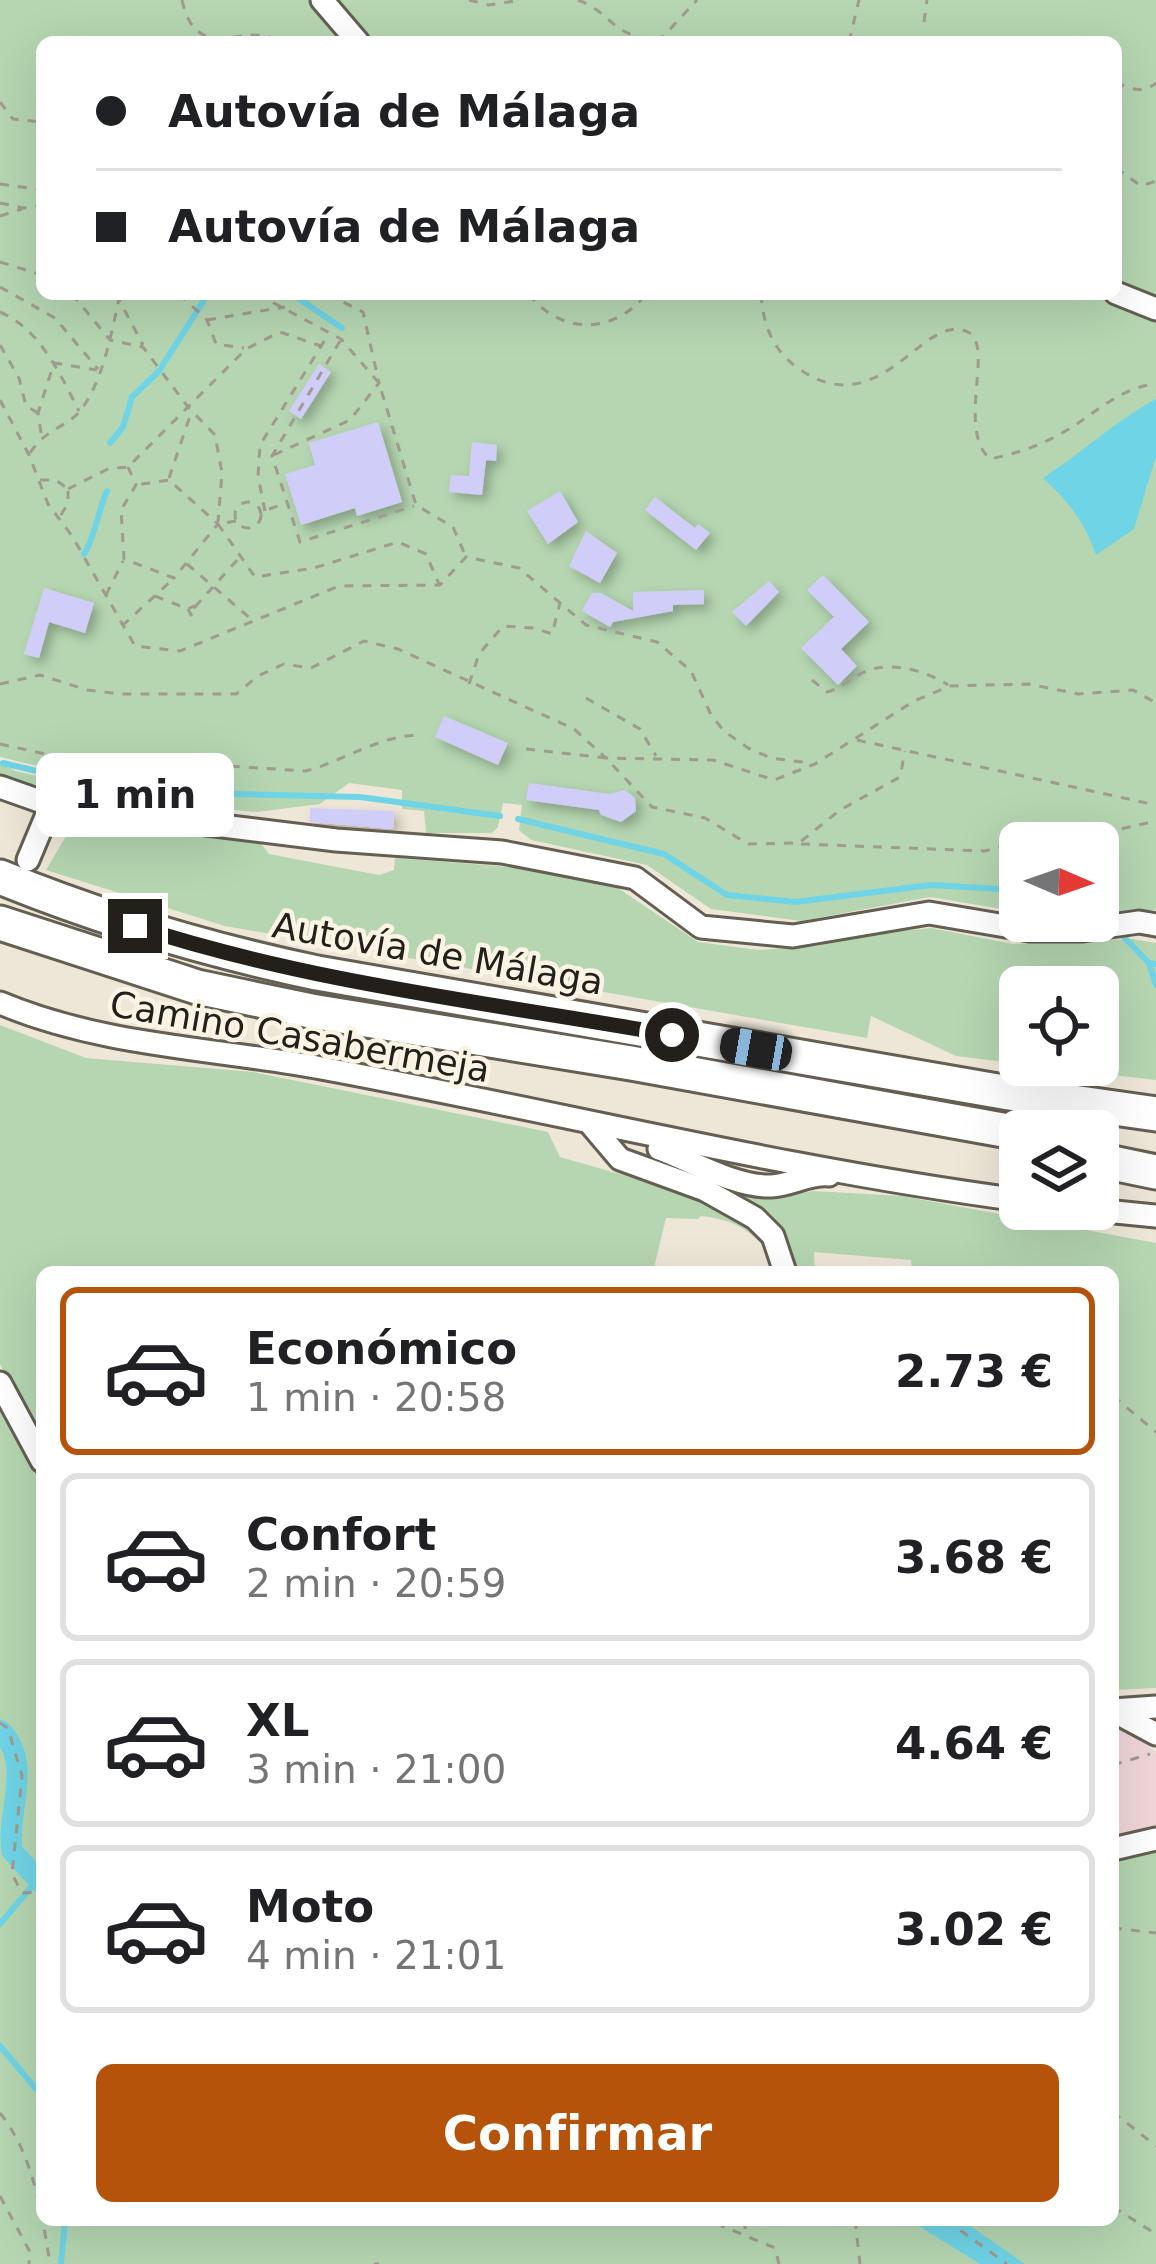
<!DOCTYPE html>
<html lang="es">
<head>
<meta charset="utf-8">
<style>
  body { margin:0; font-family:"DejaVu Sans",sans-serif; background:#f2f2f2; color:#202124; height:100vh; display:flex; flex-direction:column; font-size:45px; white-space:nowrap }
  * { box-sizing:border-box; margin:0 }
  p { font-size:39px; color:#757577 }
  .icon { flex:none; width:66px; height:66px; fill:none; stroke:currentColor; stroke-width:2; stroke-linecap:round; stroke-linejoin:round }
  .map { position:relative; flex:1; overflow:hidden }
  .details { position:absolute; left:36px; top:1266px; width:1083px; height:960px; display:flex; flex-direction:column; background:#fff; border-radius:18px; box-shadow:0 12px 48px #0002 }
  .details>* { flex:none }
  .top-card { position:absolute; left:36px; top:36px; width:1086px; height:264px; border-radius:18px; box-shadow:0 12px 48px #0002; display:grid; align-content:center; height:264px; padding:0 60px; background:#fff }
  .needle { width:78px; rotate:92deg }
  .buttons { position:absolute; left:999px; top:822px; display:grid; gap:24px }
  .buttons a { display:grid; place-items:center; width:120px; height:120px; border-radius:18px; background:#fff; box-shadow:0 12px 48px #0002; font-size:60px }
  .end { position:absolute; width:54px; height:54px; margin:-27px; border:15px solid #23201b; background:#fff; box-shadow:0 0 0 6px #fff }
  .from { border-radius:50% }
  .bubble { position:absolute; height:84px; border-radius:18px; background:#fff; box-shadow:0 12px 48px #0002; font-size:39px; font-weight:600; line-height:84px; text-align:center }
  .car { position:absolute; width:36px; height:72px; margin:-36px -18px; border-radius:15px; box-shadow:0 0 9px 3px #0007; background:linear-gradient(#222 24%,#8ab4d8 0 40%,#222 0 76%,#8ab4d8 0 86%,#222 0) }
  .top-card b { display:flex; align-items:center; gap:42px; height:114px; font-size:45px }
  .top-card b+b { border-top:3px solid #e0e0e0 }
  .top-card i { width:30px; height:30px; background:#202124 }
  ul { padding:21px 0 0; list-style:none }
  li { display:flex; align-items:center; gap:36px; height:168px; margin:0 24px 18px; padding:0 36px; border:6px solid #e0e0e0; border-radius:18px }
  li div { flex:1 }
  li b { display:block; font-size:45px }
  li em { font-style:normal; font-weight:600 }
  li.on { border-color:#b45309 }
  li>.icon { width:108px; height:108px; stroke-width:1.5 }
  .action { display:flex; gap:24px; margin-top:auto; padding:24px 60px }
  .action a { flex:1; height:138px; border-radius:18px; background:#b45309; color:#fff; font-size:48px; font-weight:600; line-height:138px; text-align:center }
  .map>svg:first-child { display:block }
  .commercial { fill:#f1d6d9 }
  .green { fill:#b5d6b1 }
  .water { fill:#6fd4e6 }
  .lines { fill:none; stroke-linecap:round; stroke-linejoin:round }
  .stream { stroke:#6fd4e6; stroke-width:6 }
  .canal { stroke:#6fd4e6; stroke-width:21 }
  .building { fill:#d0cef8; filter:url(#shadow) }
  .minor-casing { stroke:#645f52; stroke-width:27 }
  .highway-casing { stroke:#645f52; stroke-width:39 }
  .path { stroke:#a09b8f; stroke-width:3; stroke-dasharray:9 9; stroke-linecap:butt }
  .minor { stroke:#fff; stroke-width:21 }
  .highway { stroke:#fff; stroke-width:33 }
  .route { stroke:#23201b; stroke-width:15 }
  .labels { text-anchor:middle; stroke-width:9; stroke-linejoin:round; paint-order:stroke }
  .street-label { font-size:36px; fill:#23201b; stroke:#fbf4e5 }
</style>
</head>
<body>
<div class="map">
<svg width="1156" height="2264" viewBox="0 0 1156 2264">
  <defs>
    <filter id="shadow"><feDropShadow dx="5.5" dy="5.5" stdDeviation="6" flood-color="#0004"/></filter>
  </defs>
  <rect width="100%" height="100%" fill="#eee7d8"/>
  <!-- commercial -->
  <polygon class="commercial" points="1113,1727 1141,1740 1156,1753 1156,1832 1113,1841"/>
  <!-- green -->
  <g class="green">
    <path d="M 0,0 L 309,0 L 345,42 L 42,42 L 42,294 L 1019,294 L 1035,300 C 1064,278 1126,307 1156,321 L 1156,910 L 1098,916 L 1098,843 L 1020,843 L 1020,912 L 930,897 L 801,921 L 711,909 L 647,865 L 531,840 L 519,830 L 522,805 L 503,803 L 498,827 L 492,833 L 426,833 L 424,811 L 402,809 L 402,790 L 349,783 L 320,804 L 257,812 L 84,797 L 0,778 L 0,761 L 15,771 L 96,789 L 96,780 L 0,757 Z"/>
    <polygon points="339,0 1156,0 1156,298 1116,281 1116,42 373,42"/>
    <polygon points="93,826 259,841 269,854 379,875 394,870 395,858 511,867 615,886 698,942 758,950 817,946 871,934 931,928 1013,944 1132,939 1156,943 1156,1080 1026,1065 1098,1065 1098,987 1020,987 1020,1064 956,1056 871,1016 867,1038 225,926 46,870 66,836"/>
    <path d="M 0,1025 L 86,1058 L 253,1072 L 548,1132 L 560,1157 C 628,1177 700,1193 760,1230 L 765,1248 C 747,1227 729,1219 701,1216 L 698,1219 L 666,1218 L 653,1272 L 42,1272 L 42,1446 L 0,1364 Z"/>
    <polygon points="645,1158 696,1168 770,1198 814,1191 902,1196 1156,1243 1156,1688 1113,1690 1113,1272 912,1272 911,1260 814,1252 815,1272 793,1272 771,1214 695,1174"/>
    <polygon points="0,1399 28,1463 42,1478 42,2220 1113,2220 1113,1857 1156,1852 1156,2264 0,2264"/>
  </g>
  <!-- water -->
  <g class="water">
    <path d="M 1156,399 L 1156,456 L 1134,529 L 1096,555 C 1085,522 1068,501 1043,478 C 1082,453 1115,421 1156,399 Z"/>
    <polygon points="909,2220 962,2220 1025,2264 980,2264"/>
  </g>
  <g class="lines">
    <!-- stream -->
    <g class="stream">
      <polyline points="292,294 342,328"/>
      <polyline points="110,443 123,427 132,397 159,371 208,294"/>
      <path d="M 84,554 C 97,533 97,513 107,491"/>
      <polyline points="3,763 96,785 185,793 360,797 500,816"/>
      <polyline points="518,819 664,854 727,895 795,902 931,885 1020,890"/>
      <polyline points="1119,932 1149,963 1156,964"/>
      <polyline points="1149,963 1156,985"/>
      <polyline points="0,1924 42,1874"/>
      <polyline points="0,2046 42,2096"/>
      <polyline points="61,2264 65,2220"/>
    </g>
    <!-- canal -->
    <path class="canal" d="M 0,1730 C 34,1763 6,1811 12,1851 L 42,1884"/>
  </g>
  <!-- building -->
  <g class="building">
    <polygon points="319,364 331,372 301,419 289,411"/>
    <polygon points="378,422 402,502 357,516 355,508 301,525 285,474 315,465 309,443"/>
    <polygon points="472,442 497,445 496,461 486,460 482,495 449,492 451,475 469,476"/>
    <polygon points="560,491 578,522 548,544 527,511"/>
    <polygon points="655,497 695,528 698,524 710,533 696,550 645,510"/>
    <polygon points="586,531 617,553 600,583 569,566"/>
    <polygon points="823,575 869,622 841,649 857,666 838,685 801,648 834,617 807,590"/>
    <polygon points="769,581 779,592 746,626 732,612"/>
    <polygon points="44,588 94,603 85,633 49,622 39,658 24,654"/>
    <polygon points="704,590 704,604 673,605 673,611 613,622 610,627 582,611 592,593 601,593 633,611 633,592"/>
    <polygon points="444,716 508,743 498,765 435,737"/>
    <polygon points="529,783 609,794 625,790 635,798 636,811 621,822 601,815 599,810 526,800"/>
    <polygon points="310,808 394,811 393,829 310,822"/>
  </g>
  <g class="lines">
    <!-- minor casing -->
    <g class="minor-casing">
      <g id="minor">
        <polyline points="322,0 358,42"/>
        <polyline points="1116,293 1156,309"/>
        <polyline points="0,787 51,805 336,840 502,852 635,878 701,927 793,936 929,913 1029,930 1083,930 1139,922 1156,925"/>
        <polyline points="28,860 51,805"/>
        <path d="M 0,1003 C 102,1046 213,1048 321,1068 C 554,1111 785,1169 1020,1200"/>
        <polyline points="592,1126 620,1159 705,1190 755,1218 773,1236 785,1272"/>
        <path d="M 659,1149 C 692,1161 735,1187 771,1186 C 792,1185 809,1173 829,1175"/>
        <polyline points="1085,1209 1156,1216"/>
        <polyline points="0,1383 42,1461"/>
        <polyline points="1113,1710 1156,1707"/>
        <polyline points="1113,1711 1156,1734"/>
        <polyline points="1113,1849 1156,1839"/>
      </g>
    </g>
    <!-- highway casing -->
    <g class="highway-casing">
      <g id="highway">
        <path d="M 0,877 C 103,919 208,950 317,973 L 1009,1093 L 1156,1114"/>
        <polyline points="0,923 197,987 311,1011 631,1063 1020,1133"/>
        <polyline points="1098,1160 1156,1172"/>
      </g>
    </g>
    <!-- path -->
    <g class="path">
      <path d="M 182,0 C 197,68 245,19 281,42"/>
      <polyline points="469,0 489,5 521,0"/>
      <path d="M 578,0 C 615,14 609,37 660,40 L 697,0"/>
      <polyline points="924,22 927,0"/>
      <polyline points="849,42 859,0"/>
      <path d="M 1116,82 C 1129,89 1144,94 1156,83"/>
      <polyline points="0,102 13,119 42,122"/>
      <polyline points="1116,168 1141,186 1156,181"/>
      <polyline points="0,184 42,190"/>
      <polyline points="0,203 24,208 42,205"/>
      <polyline points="0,216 22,209"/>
      <polyline points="0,262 42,275"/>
      <polyline points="0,287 55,318 98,369"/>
      <polyline points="72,294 110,340 143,347 188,407 215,435 222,473 218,522"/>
      <polyline points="116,294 143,345"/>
      <polyline points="179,294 207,320 216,344 244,348"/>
      <polyline points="257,294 341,339 379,383 416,505 453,527 466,557"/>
      <path d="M 529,294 C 560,335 614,335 646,294"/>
      <path d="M 761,294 C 763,323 771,347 795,366 C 880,430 923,309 968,332 C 995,345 956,429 990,459 C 1015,454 1039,446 1062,433 C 1093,416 1119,387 1156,384"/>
      <path d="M 0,312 C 40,329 60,374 79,411"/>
      <polyline points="207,320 285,307"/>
      <polyline points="340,341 272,456 300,542 414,506"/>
      <polyline points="0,345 19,378 26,406 38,413"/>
      <polyline points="0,400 29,455 48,504 72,536 135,646 180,651 339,586 440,585 466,557 519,568 586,625 657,642 691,671 711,715 724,731 748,748 771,758 810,763"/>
      <polyline points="41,433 38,413 54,363 97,370"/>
      <path d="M 30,453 C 46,428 68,427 81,410 C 103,380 111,335 119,299 L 110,294"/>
      <polyline points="274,455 350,420 379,383 363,312 327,294"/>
      <polyline points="128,467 136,485 121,510 124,559 174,578 218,524 169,480 136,485"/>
      <polyline points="169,478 191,413"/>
      <polyline points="40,480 56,480 68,489"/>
      <polyline points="68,489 108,469 128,467 246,349 280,332 321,346"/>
      <circle cx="248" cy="515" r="13"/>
      <polyline points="269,509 287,503"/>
      <polyline points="265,511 258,476 260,445 328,335"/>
      <polyline points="61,515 68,503 68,491"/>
      <polyline points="236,521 218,524 255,577 314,568 398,542 426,554 439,584"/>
      <polyline points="187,564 251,619"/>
      <polyline points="106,595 123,561"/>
      <polyline points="155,596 188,609 194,606 197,612 191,615 188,609"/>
      <polyline points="195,607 239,558"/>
      <polyline points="122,626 172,580"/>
      <path d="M 812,680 L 827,692 C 842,688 849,680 862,673 C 887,660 926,670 948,685"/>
      <polyline points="0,684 40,675 87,690 120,694 236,694 258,676 284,664 311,668 364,641 398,649 574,729 606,758 713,760 774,780 815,764 914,701 950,686 1029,684 1078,694 1133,690 1156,703"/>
      <polyline points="469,684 479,654 503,626 534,628 552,634 560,603"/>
      <polyline points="586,698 640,729 656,756"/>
      <polyline points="857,740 1156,805"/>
      <path d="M 0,744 L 99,766 L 131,760 L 306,771 C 343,761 377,737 416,735"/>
      <polyline points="526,749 606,758 652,807 705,818 748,844 799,843 840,810 900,777 905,751"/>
      <polyline points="801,844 985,851 1070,829 1112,831 1156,821"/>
      <polyline points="1113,1396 1156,1432"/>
      <polyline points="0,1723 8,1728 22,1776 12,1874 22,1893 42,1892"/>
      <polyline points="1113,1765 1150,1754"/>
      <polyline points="1113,1928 1156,1933"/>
      <polyline points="1113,2112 1156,2146"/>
      <path d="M 0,2113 C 33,2154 42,2213 50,2264"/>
      <polyline points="0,2196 30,2252 29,2264"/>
      <polyline points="1113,2207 1156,2234"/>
      <polyline points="720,2220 722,2226 775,2248 779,2264"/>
      <polyline points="744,2220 746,2235"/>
      <polyline points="855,2220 860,2264"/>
      <polyline points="946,2220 1007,2264"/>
      <polyline points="374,2264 379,2264"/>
    </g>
    <!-- minor -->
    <use href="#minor" class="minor"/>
    <!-- highway -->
    <use href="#highway" class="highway"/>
  </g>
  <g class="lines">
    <!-- route -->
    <path class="route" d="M 135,926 C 309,983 492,1003 672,1035"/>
  </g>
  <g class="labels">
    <!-- street labels -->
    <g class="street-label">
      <text transform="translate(438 953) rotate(10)" y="13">Autovía de Málaga</text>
      <text transform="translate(300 1036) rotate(10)" y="13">Camino Casabermeja</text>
    </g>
  </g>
</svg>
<div class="buttons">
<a><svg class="needle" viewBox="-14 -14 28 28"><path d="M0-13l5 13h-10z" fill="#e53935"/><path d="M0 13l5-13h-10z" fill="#757577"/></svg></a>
<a><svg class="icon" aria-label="locate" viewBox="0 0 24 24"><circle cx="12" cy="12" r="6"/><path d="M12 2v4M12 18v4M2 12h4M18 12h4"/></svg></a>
<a><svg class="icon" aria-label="layers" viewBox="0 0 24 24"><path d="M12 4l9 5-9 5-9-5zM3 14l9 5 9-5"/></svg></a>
</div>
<i class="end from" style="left:672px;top:1035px"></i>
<i class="end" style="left:135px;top:926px"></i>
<div class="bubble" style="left:36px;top:753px;width:198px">1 min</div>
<i class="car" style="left:756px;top:1049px;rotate:280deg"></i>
<div class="top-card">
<b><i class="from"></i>Autovía de Málaga</b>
<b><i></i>Autovía de Málaga</b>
</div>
<section class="details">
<ul>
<li class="on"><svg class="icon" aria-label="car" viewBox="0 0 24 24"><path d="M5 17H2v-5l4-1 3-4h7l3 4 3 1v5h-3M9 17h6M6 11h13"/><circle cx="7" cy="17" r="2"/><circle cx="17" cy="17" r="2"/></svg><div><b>Económico</b><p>1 min · 20:58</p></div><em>2.73 €</em></li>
<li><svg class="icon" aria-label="car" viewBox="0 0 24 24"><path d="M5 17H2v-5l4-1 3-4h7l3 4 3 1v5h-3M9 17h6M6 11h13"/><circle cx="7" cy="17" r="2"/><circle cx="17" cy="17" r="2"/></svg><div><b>Confort</b><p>2 min · 20:59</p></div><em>3.68 €</em></li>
<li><svg class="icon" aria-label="car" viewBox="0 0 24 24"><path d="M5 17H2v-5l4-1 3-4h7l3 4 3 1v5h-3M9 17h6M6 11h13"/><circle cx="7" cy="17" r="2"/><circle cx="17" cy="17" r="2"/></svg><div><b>XL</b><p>3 min · 21:00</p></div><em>4.64 €</em></li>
<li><svg class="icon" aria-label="car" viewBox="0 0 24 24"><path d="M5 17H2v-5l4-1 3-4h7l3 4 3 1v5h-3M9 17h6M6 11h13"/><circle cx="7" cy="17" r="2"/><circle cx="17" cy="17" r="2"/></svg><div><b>Moto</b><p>4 min · 21:01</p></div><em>3.02 €</em></li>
</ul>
<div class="action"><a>Confirmar</a></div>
</section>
</div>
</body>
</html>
